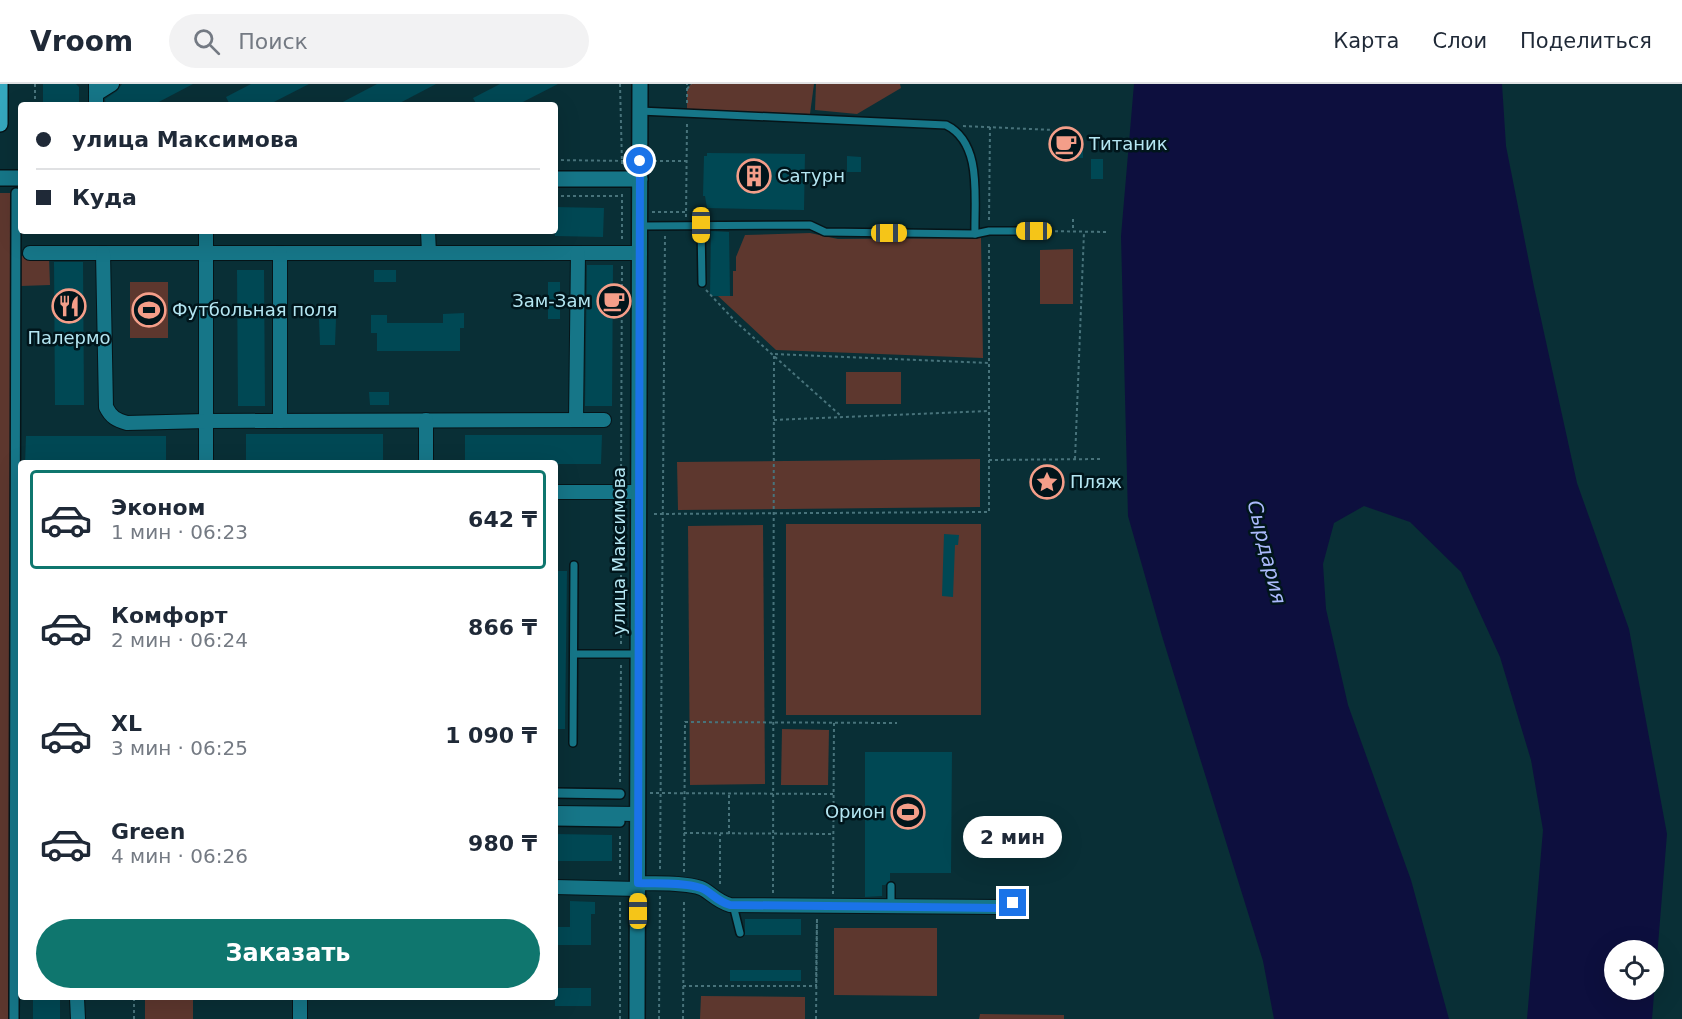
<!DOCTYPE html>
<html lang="ru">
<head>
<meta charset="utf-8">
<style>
  body { margin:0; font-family:"DejaVu Sans",sans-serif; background:#f2f2f3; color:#1f2937; height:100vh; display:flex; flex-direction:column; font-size:22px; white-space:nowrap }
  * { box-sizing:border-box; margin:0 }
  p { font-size:20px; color:#747a83 }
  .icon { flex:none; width:33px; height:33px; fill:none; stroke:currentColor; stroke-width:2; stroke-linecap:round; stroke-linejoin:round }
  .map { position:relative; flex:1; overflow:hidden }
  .panel { position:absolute; left:18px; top:376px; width:540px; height:540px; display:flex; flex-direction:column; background:#fff; border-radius:6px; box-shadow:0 6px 24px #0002 }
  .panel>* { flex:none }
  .hud { position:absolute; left:18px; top:18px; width:540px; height:132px; border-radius:6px; box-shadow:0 6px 24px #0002; display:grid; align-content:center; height:132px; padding:0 18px; background:#fff }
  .fabs { position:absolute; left:1604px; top:856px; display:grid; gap:12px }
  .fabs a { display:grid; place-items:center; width:60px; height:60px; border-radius:50%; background:#fff; box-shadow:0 6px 24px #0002; font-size:30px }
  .end { position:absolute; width:27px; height:27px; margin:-14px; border:8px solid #1a73e8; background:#fff; box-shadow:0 0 0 3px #fff }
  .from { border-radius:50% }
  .bubble { position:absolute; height:42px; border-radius:21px; background:#fff; box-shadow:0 6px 24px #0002; font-size:20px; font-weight:700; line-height:42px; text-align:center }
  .car { position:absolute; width:18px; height:36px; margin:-18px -9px; border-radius:8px; box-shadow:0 0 4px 2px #0007; background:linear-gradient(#f5c518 24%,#345 0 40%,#f5c518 0 76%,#345 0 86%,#f5c518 0) }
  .hud b { display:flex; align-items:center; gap:21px; height:57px; font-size:22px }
  .hud b+b { border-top:2px solid #e0e1e3 }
  .hud i { width:15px; height:15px; background:#1f2937 }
  ul { padding:10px 0 0; list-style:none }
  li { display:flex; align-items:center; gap:18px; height:99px; margin:0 12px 9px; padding:0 6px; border:3px solid transparent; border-radius:6px }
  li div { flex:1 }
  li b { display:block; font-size:22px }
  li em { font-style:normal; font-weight:700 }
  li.active { border-color:#0f766e }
  li>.icon { width:54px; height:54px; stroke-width:1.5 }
  .action { display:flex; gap:12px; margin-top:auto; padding:12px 18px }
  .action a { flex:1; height:69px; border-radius:36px; background:#0f766e; color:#fff; font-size:24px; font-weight:700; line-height:69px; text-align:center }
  header { display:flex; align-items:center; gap:36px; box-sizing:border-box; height:84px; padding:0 30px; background:#fff; border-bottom:2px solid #e0e1e3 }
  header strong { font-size:28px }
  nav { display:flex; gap:33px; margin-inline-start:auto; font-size:21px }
  .search { width:420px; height:54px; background:#f2f2f3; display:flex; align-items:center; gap:15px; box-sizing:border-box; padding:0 21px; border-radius:33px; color:#747a83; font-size:22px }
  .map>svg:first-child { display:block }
  .green { fill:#5d372e }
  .water { fill:#0d0f3e; fill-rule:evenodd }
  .building { fill:#004854 }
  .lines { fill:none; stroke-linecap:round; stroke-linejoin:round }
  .service-casing { stroke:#061418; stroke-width:10 }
  .pedestrian-casing { stroke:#061418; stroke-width:12 }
  .minor-casing { stroke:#061418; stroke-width:16 }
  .tertiary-casing { stroke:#061418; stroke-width:18 }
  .primary-casing { stroke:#061418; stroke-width:18 }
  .path { stroke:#48737b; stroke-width:2; stroke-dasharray:3 3; stroke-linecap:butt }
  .service { stroke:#167688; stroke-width:7 }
  .pedestrian { stroke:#167688; stroke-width:9 }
  .minor { stroke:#167688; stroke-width:14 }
  .tertiary { stroke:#167688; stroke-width:15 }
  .primary { stroke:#35a7be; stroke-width:15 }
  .route { stroke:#1a73e8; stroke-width:8 }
  .labels { text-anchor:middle; stroke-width:5; stroke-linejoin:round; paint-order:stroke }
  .poi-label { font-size:18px; fill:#b4e6f2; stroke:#00151b; text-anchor:start }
  .street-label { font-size:18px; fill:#b4e6f2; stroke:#00151b }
  .water-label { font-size:20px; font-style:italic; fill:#abbafc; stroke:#00151b }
</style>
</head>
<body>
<header>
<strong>Vroom</strong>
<div class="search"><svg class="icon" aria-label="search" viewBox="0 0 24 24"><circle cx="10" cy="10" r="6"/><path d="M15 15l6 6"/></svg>Поиск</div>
<nav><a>Карта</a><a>Слои</a><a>Поделиться</a></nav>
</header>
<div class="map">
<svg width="1682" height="935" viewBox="0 0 1682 935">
  <rect width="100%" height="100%" fill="#092f36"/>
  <!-- green -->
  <g class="green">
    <polygon points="691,0 814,0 810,30 687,29 687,5"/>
    <polygon points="816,0 900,0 901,4 857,30 815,26"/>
    <polygon points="0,109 21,109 21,172 49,172 50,201 21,202 20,935 0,935"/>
    <polygon points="810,149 838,155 981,154 983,274 776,266 718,212 733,212 733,187 736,187 736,173 745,151"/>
    <polygon points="1073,165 1073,220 1040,220 1040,166"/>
    <rect x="130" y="198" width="38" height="56"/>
    <rect x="846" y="288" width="55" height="32"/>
    <polygon points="980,375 980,423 678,426 677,378"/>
    <rect x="786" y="440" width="195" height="191"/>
    <polygon points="763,441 765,700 690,701 688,442"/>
    <polygon points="782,645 829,646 828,701 781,701"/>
    <polygon points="834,844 937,844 937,912 834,911"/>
    <polygon points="701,912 805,913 805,935 700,935"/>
    <rect x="145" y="914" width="48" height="21"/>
    <polygon points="980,930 1064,931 1064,935 979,935"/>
  </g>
  <!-- water -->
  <path class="water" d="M 1134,0 L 1502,0 L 1506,62 L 1534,203 L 1577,399 L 1629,545 L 1667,750 L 1652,935 L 1527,935 L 1543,746 L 1531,676 L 1500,573 L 1461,488 L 1410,438 L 1364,422 L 1334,439 L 1323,480 L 1326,525 L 1348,621 L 1411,796 L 1449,935 L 1274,935 L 1263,877 L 1162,552 L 1128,432 L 1121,152 ZM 1614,867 L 1653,867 L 1653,906 L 1614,906 Z"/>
  <!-- building -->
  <g class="building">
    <polygon points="43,0 76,0 79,3 79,21 43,21"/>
    <polygon points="122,0 193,0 153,21 106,21 105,15 117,7"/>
    <polygon points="251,0 309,0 268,21 230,21 226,13"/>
    <polygon points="377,0 436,0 396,21 337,21"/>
    <polygon points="500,0 558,0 517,21 477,21 473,14"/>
    <polygon points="1061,54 1083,54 1083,74 1056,73 1056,55"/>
    <polygon points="707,69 805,70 804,126 707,124 705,112 703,112 704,72 707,72"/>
    <polygon points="847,72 861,73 861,88 847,88"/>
    <rect x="1091" y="75" width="12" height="20"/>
    <polygon points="555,123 604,124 603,153 555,152"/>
    <polygon points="711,147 729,148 730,212 710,212"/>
    <polygon points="54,178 83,178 84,321 55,321"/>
    <polygon points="587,181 613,181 612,322 585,322"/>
    <polygon points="237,186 264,186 265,322 238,322"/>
    <rect x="374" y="186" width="22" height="12"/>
    <rect x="548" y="198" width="12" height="37"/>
    <polygon points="464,229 464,244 460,244 460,267 377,267 377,249 371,249 371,231 387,231 387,239 443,239 443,230"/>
    <polygon points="319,235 336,235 335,261 320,261"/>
    <polygon points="369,308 389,308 389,321 370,321"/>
    <polygon points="246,350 383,350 383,379 246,378"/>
    <polygon points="465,351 602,351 601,380 465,380"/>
    <polygon points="26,352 166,352 166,380 25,380"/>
    <polygon points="944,450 959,451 958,461 955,461 953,513 942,512"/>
    <polygon points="555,487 567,487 565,645 555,645"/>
    <polygon points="865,668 952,668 951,789 890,789 890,797 885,801 882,801 882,812 865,813"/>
    <polygon points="555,750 612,751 612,777 555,777"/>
    <polygon points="570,817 595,818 595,830 591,830 591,861 555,861 555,843 570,843"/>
    <rect x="745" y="835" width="56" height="16"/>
    <rect x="730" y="886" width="71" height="11"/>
    <rect x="555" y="904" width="36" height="18"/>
    <rect x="33" y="914" width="27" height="21"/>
  </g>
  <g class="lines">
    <!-- service casing -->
    <g class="service-casing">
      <g id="service">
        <path d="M 640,27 L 946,41 C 983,59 974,115 975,150"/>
        <polyline points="701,141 702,199"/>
        <polyline points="640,142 810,141 825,148 975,150 989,147 1034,147"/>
        <polyline points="574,570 639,570"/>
        <polyline points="573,659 574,481"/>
        <polyline points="733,821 740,849"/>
        <polyline points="891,823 891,802"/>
      </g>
    </g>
    <!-- pedestrian casing -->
    <g class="pedestrian-casing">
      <g id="pedestrian">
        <polyline points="555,709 620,710"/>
        <polyline points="555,737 620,738"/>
        <polyline points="14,935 16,109"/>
      </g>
    </g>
    <!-- minor casing -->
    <g class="minor-casing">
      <g id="minor">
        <polyline points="96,0 96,21"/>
        <polyline points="96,10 112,0"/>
        <polyline points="206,147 206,380"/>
        <polyline points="428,147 429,169"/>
        <polyline points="30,169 640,169"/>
        <path d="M 103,169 L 106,323 C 111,333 116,336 127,339 L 206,337 L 604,336"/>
        <polyline points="426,336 426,380"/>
        <polyline points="576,336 578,169"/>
        <polyline points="280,337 280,169"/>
        <polyline points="555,408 639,408"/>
        <polyline points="555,729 638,730"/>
        <path d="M 638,799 C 658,800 681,798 701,804 C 709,807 716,817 730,821 L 1001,823 L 1013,819"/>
        <polyline points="555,803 638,805"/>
        <polyline points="77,914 78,935"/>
        <polyline points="300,914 300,935"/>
      </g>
    </g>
    <!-- tertiary casing -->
    <g class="tertiary-casing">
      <g id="tertiary">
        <polyline points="0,94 21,94"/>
        <polyline points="555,95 640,95"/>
        <polyline points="637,935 640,0"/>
      </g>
    </g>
    <!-- primary casing -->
    <g class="primary-casing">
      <polyline id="primary" points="0,40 0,0"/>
    </g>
    <!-- path -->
    <g class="path">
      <polyline points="620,0 622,80"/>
      <polyline points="687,5 691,0"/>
      <polyline points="687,19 687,0"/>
      <polyline points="35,21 35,0"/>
      <polyline points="963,42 1053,46"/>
      <polyline points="555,76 627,77"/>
      <polyline points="654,77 686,77"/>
      <polyline points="555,112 621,112"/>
      <polyline points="652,128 685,128"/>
      <polyline points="686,133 687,39"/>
      <polyline points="1073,135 1073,147"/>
      <polyline points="989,136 990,43"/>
      <polyline points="1043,147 1107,148"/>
      <polyline points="622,155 622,110"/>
      <polyline points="706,206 736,238 842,333"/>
      <polyline points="774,336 989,327"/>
      <polyline points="1075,375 1084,148"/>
      <polyline points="989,376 1100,375"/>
      <polyline points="621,395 622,182"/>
      <polyline points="654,430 989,428 989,157"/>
      <polyline points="621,560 621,422"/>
      <polyline points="620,698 621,581"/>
      <polyline points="650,709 834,710"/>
      <polyline points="684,749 833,750"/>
      <polyline points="729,750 729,711"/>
      <polyline points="660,785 665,152"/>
      <polyline points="684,788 685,638 897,639"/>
      <polyline points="620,791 620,749"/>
      <polyline points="720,800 720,750"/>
      <polyline points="773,809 774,270 990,279"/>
      <polyline points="833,810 834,638"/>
      <polyline points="683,902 816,902 817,835"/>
      <polyline points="134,914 134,935"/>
      <polyline points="620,935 620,818"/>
      <polyline points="659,935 660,812"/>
      <polyline points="683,935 684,815"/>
      <polyline points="816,935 817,833"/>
    </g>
    <!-- service -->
    <use href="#service" class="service"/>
    <!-- pedestrian -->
    <use href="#pedestrian" class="pedestrian"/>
    <!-- minor -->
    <use href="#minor" class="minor"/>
    <!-- tertiary -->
    <use href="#tertiary" class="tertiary"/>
    <!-- primary -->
    <use href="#primary" class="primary"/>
  </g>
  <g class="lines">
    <!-- route -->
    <path class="route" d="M 640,77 L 638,799 C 658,800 681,798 701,804 C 710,807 716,817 730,821 L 1001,824 L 1013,819"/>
  </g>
  <!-- icons -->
  <defs>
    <g id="cafe-ring" transform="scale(1.725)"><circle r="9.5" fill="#00151b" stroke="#f49e89" stroke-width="1.5"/><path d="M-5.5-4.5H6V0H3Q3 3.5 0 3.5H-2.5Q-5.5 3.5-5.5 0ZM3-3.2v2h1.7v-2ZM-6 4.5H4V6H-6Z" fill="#f49e89"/></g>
    <g id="building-ring" transform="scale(1.725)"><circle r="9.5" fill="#00151b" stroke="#f49e89" stroke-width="1.5"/><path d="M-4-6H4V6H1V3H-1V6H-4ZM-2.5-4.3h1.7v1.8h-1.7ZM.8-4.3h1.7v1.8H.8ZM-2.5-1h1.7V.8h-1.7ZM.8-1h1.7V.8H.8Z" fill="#f49e89"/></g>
    <g id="restaurant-ring" transform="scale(1.725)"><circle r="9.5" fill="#00151b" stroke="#f49e89" stroke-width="1.5"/><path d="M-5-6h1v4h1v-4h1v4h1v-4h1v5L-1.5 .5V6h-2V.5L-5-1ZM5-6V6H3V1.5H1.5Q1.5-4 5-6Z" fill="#f49e89"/></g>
    <g id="stadium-ring" transform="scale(1.725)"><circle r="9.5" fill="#00151b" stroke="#f49e89" stroke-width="1.5"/><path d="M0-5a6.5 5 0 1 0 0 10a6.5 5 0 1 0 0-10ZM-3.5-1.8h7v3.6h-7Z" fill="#f49e89"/></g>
    <g id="sight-ring" transform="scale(1.725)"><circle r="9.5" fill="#00151b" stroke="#f49e89" stroke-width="1.5"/><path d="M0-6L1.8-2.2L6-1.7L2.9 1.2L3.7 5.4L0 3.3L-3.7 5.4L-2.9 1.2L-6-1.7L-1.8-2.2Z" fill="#f49e89"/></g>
  </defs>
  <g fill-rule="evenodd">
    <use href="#cafe-ring" x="1066" y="60"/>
    <use href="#building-ring" x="754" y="92"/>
    <use href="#cafe-ring" x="614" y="217"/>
    <use href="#restaurant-ring" x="69" y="222"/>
    <use href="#stadium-ring" x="149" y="226"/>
    <use href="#sight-ring" x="1047" y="398"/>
    <use href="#stadium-ring" x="908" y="728"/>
  </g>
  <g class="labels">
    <!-- poi labels -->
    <g class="poi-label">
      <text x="1089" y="66">Титаник</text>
      <text x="777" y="98">Сатурн</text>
      <text x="591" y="223" text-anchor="end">Зам-Зам</text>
      <text x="172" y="232">Футбольная поля</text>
      <text x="69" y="260" text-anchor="middle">Палермо</text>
      <text x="1070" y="404">Пляж</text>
      <text x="885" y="734" text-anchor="end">Орион</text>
    </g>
    <!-- street labels -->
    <g class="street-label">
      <text transform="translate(619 467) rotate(-90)" y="6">улица Максимова</text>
    </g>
    <!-- water labels -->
    <g class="water-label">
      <text transform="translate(1267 468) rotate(76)" y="7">Сырдария</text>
    </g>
  </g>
</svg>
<div class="fabs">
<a><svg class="icon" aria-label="locate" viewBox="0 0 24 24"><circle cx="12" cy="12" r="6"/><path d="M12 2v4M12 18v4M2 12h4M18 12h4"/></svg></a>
</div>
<i class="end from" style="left:640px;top:77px"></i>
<i class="end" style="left:1013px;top:819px"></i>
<div class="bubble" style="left:963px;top:732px;width:99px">2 мин</div>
<i class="car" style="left:701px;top:141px;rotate:180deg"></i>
<i class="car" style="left:1034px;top:147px;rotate:270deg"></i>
<i class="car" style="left:889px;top:149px;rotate:90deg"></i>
<i class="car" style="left:638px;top:827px;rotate:0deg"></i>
<div class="hud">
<b><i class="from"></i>улица Максимова</b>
<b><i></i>Куда</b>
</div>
<section class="panel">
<ul>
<li class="active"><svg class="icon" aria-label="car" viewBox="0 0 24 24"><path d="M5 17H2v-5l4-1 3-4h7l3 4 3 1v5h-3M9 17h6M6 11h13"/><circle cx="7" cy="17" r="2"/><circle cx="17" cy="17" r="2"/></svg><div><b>Эконом</b><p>1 мин · 06:23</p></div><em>642 ₸</em></li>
<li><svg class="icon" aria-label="car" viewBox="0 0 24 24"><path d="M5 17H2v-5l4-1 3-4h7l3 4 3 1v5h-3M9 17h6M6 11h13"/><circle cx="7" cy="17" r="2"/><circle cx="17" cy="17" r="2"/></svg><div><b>Комфорт</b><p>2 мин · 06:24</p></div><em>866 ₸</em></li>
<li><svg class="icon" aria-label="car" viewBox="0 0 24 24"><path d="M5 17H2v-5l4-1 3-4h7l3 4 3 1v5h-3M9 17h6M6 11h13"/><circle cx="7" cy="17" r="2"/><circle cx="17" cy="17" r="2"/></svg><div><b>XL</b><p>3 мин · 06:25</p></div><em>1 090 ₸</em></li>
<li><svg class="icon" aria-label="car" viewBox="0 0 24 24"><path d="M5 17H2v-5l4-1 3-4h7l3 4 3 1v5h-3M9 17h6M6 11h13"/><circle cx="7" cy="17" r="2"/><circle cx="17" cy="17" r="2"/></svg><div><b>Green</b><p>4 мин · 06:26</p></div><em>980 ₸</em></li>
</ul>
<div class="action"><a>Заказать</a></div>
</section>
</div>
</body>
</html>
